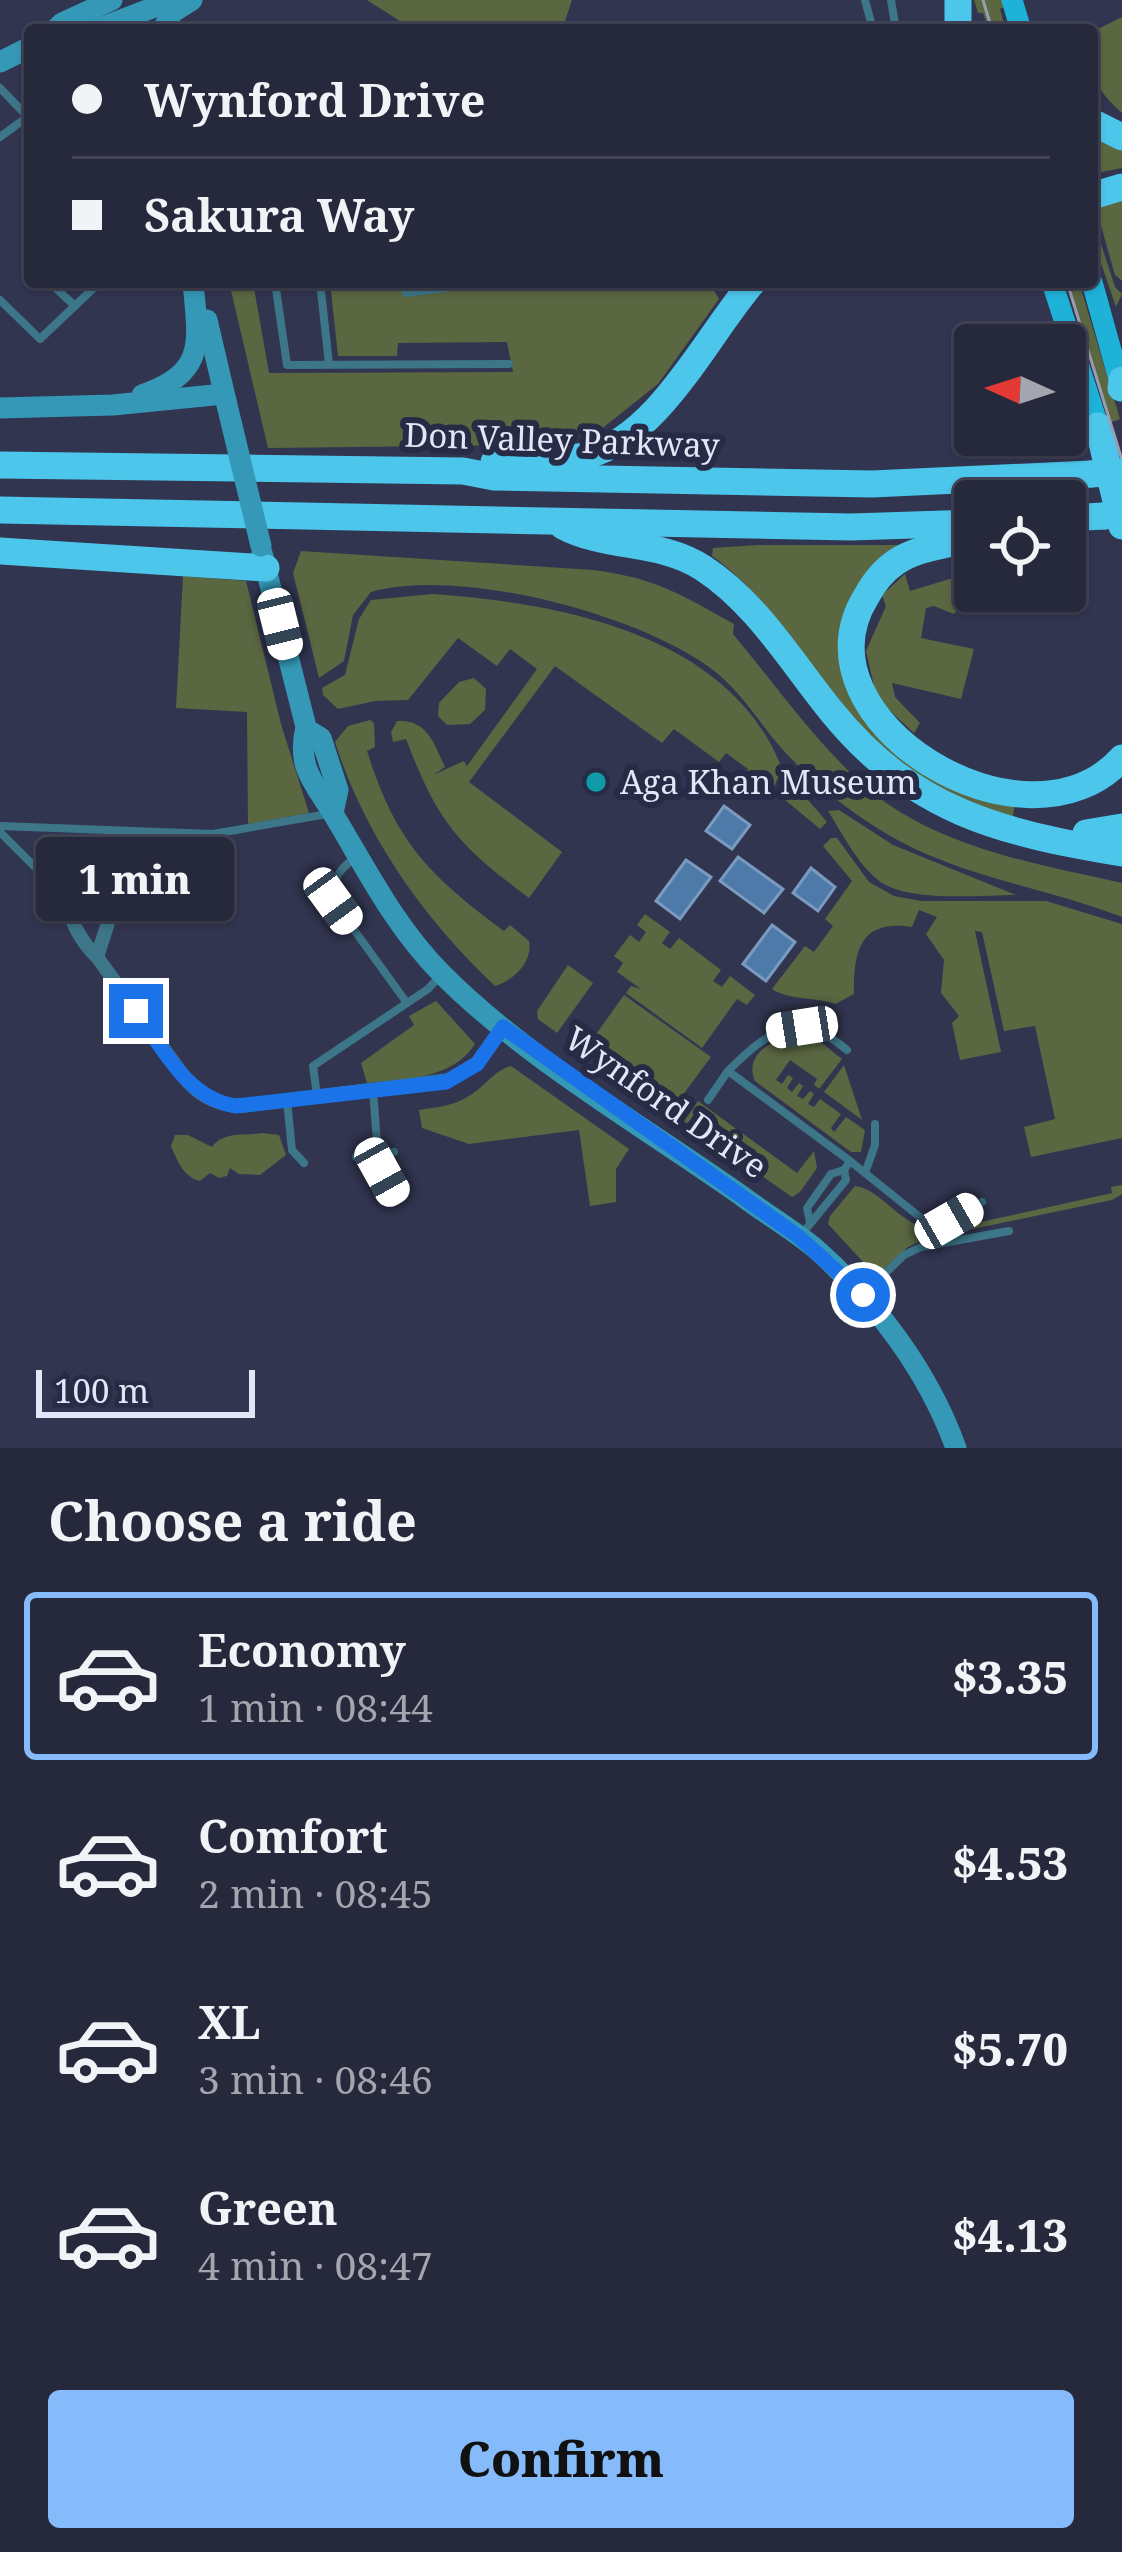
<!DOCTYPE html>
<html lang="en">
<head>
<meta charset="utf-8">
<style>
  body { margin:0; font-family:"Noto Serif",serif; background:#2e3043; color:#f1f3f6; height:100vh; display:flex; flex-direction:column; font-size:45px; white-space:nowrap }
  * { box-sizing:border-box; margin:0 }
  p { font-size:39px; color:#a4a6af }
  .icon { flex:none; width:66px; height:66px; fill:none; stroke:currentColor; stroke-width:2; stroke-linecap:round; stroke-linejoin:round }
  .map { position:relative; height:1448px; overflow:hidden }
  .panel { display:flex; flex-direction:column; background:#26283c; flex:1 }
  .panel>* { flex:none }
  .banner { position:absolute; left:24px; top:24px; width:1074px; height:264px; border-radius:12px; box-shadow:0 3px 9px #0004,0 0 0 3px #424456; display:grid; align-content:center; height:264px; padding:0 48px; background:#26283c }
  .needle { width:78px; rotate:273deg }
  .controls { position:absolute; left:954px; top:324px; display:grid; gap:24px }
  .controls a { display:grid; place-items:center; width:132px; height:132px; border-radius:12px; background:#26283c; box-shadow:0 3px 9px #0004,0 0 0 3px #424456; font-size:60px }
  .scale { position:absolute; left:36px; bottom:30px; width:219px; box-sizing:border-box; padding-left:12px; border:6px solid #e3e6f7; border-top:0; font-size:33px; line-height:42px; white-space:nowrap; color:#e3e6f7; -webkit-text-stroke:9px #282b45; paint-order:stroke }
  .end { position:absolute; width:54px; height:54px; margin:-27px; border:15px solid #1a73e8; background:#fff; box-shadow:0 0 0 6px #fff }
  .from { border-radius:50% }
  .bubble { position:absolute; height:84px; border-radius:12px; background:#26283c; box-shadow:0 3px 9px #0004,0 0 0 3px #424456; font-size:39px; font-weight:800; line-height:84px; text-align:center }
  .car { position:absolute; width:36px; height:72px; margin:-36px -18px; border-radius:15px; box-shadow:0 0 9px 3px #0007; background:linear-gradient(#fff 24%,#345 0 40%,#fff 0 76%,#345 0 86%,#fff 0) }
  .banner b { display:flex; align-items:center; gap:42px; height:114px; font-size:45px }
  .banner b+b { border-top:3px solid #424456 }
  .banner i { width:30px; height:30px; background:#f1f3f6 }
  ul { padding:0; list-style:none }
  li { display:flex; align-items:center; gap:36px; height:168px; margin:0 24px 18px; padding:0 24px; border:6px solid transparent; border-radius:12px }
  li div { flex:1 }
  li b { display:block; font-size:45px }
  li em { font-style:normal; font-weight:800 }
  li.on { border-color:#85bbfb }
  li>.icon { width:108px; height:108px; stroke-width:1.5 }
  h2 { padding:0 48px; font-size:54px; line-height:144px }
  .primary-button { display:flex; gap:24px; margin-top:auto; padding:24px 48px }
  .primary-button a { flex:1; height:138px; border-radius:12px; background:#85bbfb; color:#111; font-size:48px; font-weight:800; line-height:138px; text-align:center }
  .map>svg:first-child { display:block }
  .green { fill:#5a6741 }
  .water { fill:#4d7aa8; stroke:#7a9ac0; stroke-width:3 }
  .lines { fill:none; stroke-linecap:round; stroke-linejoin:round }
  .lane { stroke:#3d7689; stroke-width:8 }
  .street { stroke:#3d7689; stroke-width:14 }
  .secondary { stroke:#3498b6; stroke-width:21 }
  .primary { stroke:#1fb2d9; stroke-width:21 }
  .highway { stroke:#4dc6ec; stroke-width:27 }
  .tram { stroke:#9a9db2; stroke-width:3 }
  .secondary-bridge { stroke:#3498b6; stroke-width:21 }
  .highway-bridge { stroke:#4dc6ec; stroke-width:27 }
  .route { stroke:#1a73e8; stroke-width:15 }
  .culture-dot { fill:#0f9aa8; stroke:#282b45; stroke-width:4.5 }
  .labels { text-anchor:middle; stroke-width:12; stroke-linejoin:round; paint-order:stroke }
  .street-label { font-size:33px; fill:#e3e6f7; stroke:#282b45 }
  .poi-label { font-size:33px; fill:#e3e6f7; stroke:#282b45; text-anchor:start }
</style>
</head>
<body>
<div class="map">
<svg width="1122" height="1448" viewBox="0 0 1122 1448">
  <rect width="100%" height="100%" fill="#323550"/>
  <!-- green -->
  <g class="green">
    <polygon points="367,0 572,0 562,30 414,30"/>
    <polygon points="974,0 1003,0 1004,7 1000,9 1006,30 989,30 983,13 978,13"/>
    <path d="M 1122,17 L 1122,113 C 1090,84 1092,73 1092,32 Z"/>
    <polygon points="1092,133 1122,149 1122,168 1092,174"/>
    <polygon points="1122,197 1122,281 1115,275 1095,205"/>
    <polygon points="1092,216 1115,287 1122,294 1116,307 1092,237"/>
    <polygon points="229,282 253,282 269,373 513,372 507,342 398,343 397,356 338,356 330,282 709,282 719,299 658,384 595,434 535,445 268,448"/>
    <polygon points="1066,282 1079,282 1120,419 1109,423"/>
    <path d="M 758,545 L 905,545 L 867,576 L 850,599 L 841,629 L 841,647 L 862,708 L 1015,803 L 1013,816 C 951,804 884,758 844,709 C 802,656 768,596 712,556 L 713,548 Z"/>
    <path d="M 301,551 L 593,570 C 656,578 680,594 734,624 L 733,634 C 774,683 812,737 859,781 C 929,846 1032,863 1122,883 L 1122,917 C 1043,886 956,877 882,831 C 846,809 812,782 783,750 C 761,725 744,696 718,674 C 648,616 460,566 371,592 L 353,615 L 344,661 L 319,678 L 293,573 Z"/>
    <polygon points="905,574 910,591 953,578 975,582 975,591 1010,591 1018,597 1016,609 1007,612 964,603 954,614 934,606 926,608 921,638 974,649 961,699 892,683 895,697 920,723 914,733 877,699 866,651 886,606 882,595"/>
    <polygon points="183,576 246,581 281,724 309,813 248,824 247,712 176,708"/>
    <path d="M 433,594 C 560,603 731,634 782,769 L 769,798 L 743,779 L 748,769 L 726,753 L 719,762 L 674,729 L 662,743 L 555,666 L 469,782 L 562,852 L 529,898 C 458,845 438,823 406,739 L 393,742 L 391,732 L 397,721 C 427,719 434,743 445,767 L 433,775 L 464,761 L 467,766 L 537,669 L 510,649 L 497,666 L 458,638 L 408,700 L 375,701 L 338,709 L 323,695 L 322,688 L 345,675 L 359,619 L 371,600 Z"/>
    <polygon points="474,678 486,689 485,710 470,724 447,725 438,716 439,703 459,682"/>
    <path d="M 370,720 L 374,723 L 375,747 L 367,751 C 396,843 429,875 504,931 L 510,925 L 529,941 C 533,962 514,980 495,986 C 423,918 365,836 335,742 L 348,726 Z"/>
    <polygon points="790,779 827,822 820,829 784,799 784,788"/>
    <path d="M 839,810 L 893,845 L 1016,895 C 980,895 906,903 878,880 C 857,863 842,833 828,811 Z"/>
    <path d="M 831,838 L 837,838 L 869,882 L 894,896 L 921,901 L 1046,901 L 1122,924 L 1122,1138 L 1031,1157 L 1024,1127 L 1055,1119 L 1035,1026 L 1004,1031 L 982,932 L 975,931 L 1001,1052 L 960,1060 L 952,1023 L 959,1016 L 941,993 L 944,960 L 926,934 L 937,917 L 919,910 L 912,927 C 857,918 854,956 854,994 L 835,1004 C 816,997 787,1000 772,989 L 805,946 L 814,952 L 833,926 L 825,919 L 852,881 L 823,846 Z"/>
    <polygon points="645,914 670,932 662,943 670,949 679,938 721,970 713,981 722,987 730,976 755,995 747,1005 737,999 702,1048 626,993 631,986 641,989 617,972 623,963 614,956 630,935 639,942 646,932 637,925"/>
    <polygon points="568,965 593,983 557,1033 538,1019 537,1011"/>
    <polygon points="624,995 711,1057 670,1112 584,1051"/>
    <path d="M 436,1001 L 475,1044 C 452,1080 406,1078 367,1083 L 361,1063 L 414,1025 L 409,1016 Z"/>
    <path d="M 793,1035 L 818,1040 L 842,1059 L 819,1089 L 814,1085 L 817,1079 L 790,1060 L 776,1080 L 782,1084 L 788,1075 L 793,1078 L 787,1088 L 792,1092 L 799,1083 L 803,1086 L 797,1096 L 803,1099 L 810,1091 L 814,1094 L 808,1104 L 814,1107 L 820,1099 L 841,1114 L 831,1128 L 834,1132 L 846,1117 L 865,1130 L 861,1152 L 851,1152 L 755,1081 C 744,1055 770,1041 793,1035 Z"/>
    <polygon points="844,1065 862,1120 824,1092"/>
    <path d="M 511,1066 L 629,1149 L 616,1169 L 616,1202 L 590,1206 L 579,1130 L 469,1144 L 422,1128 L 419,1110 C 436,1107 454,1106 469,1096 C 485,1087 493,1071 511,1066 Z"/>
    <polygon points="698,1101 797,1173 814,1151 817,1168 800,1192 792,1197 684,1121"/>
    <path d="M 262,1133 L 279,1135 L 286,1155 L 260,1175 L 239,1174 L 230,1168 L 227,1176 L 219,1178 L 210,1173 L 200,1181 C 183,1177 177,1160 171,1146 L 175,1135 L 188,1135 L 212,1147 C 223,1131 244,1136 262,1133 Z"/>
    <path d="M 1122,1185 L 1122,1194 L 1112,1200 L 925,1239 L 908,1247 L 876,1276 L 828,1224 L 830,1216 L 855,1186 C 883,1189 899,1228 940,1231 L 1112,1193 L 1111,1187 Z"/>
  </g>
  <!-- water -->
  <g class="water">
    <polygon points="724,806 750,825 732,849 706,831"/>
    <polygon points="738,857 783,889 764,913 720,881"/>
    <polygon points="686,860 711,877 680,919 656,901"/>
    <polygon points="811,868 835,887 818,911 793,893"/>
    <polygon points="772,925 795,942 766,981 743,964"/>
  </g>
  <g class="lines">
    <!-- lane -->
    <g class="lane">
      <polyline points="865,0 873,30"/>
      <polyline points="891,0 896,30"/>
      <polyline points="0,88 26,115"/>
      <polyline points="0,137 30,115"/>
      <polyline points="49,282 75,306"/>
      <polyline points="275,282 287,365 509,364"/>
      <polyline points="320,282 329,364"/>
      <polyline points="406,293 459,286 459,282"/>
      <polyline points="0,300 40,339 100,282"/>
      <polyline points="0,826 213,834 327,814"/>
      <polyline points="0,832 67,899"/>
      <path d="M 355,858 C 338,870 332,880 333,901 L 407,1003"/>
      <path d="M 728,1071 C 767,1032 798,1008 847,1050"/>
      <polyline points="373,1091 378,1154 395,1197"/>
      <polyline points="317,1096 313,1066 428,989 442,974"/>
      <polyline points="708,1100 728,1071 850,1161"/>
      <polyline points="287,1101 292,1150 304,1163"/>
      <polyline points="356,1157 394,1152"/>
      <polyline points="865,1173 875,1145 875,1124"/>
      <polyline points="810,1222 807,1208 831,1174 844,1170 850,1161 921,1218 949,1221 982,1202"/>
      <polyline points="801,1235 846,1180 844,1170"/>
      <polyline points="867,1291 904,1255 921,1247 1009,1231"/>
    </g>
    <!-- street -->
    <path class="street" d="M 97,957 C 69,931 44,866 109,887 L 115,901 L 97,957 L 188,1082 C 203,1098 219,1105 242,1106 L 449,1080 L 477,1063 L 503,1027"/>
    <!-- secondary -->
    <g class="secondary">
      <polyline points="55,30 62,23 112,0"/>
      <polyline points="95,30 173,0"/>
      <polyline points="162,30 173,12 192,0"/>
      <polyline points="0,62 30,47"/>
      <polyline points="207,320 226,401"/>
      <path d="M 142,395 C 208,372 198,341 193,282"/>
      <polyline points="0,408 113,405 224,394"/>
      <path d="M 262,553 L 306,727 C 296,769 315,783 335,817 C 368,872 396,928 442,974 C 524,1057 646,1128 742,1196 C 766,1214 793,1230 816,1249 C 877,1303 928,1371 956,1448"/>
      <polyline points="306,729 321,738 338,790 333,813"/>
    </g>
    <!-- primary -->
    <g class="primary">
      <polyline points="1012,0 1021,30"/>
      <polyline points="1052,282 1102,438"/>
      <polyline points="1092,282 1122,390"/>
    </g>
    <!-- highway -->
    <g class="highway">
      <polyline points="958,0 958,30"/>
      <polyline points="1092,122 1122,137"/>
      <polyline points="1092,196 1122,187"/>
      <polyline points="1121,388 1122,380"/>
      <polyline points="1098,426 1122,526"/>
      <path d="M 494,462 C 525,455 558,463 588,455 C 659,437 707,335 753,282"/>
      <polyline points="0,465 463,471 494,477 872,484 1091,474"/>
      <polyline points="0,510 851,527 975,523"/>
      <polyline points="1065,518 1104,516"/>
      <path d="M 563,526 C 606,549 661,540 703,568 C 757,603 792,663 832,712 C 913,812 1002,833 1122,853"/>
      <path d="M 975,537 C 948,546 920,546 896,562 C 884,570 873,584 866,597 C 790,719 1026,864 1122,758"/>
      <polyline points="0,551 266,568"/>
      <polyline points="1086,833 1122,827"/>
    </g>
    <!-- tram -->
    <g class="tram">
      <polyline points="983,0 992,30"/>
      <polyline points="1067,282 1122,460"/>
    </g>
    <!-- secondary-bridge -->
    <polyline class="secondary-bridge" points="226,401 261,546"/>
    <!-- highway-bridge -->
    <g class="highway-bridge">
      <polyline points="1091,474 1122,472"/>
      <polyline points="1104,516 1122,514"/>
    </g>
  </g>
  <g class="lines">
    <!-- route -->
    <path class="route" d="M 136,1011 C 163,1048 187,1099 236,1106 L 446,1082 L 477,1064 L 503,1027 L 799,1237 L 863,1295"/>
  </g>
  <!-- markers -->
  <circle class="culture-dot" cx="596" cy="782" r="12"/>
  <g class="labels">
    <!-- street labels -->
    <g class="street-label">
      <text transform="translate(562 440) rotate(2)" y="12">Don Valley Parkway</text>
      <text transform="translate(666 1102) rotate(35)" y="12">Wynford Drive</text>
    </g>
    <!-- poi labels -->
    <g class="poi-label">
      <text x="620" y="794">Aga Khan Museum</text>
    </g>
  </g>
</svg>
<div class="controls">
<a><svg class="needle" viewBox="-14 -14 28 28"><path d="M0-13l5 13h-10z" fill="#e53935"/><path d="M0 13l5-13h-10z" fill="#a4a6af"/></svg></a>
<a><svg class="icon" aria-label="locate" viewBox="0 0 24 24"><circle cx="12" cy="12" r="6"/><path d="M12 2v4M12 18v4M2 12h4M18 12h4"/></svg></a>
</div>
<div class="scale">100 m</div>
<i class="end from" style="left:863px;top:1295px"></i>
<i class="end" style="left:136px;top:1011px"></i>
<div class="bubble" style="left:36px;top:837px;width:198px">1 min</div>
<i class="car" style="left:280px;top:624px;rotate:166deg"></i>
<i class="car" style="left:333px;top:901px;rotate:144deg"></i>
<i class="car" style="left:802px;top:1027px;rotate:261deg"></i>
<i class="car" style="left:382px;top:1172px;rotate:151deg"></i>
<i class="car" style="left:949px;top:1221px;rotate:60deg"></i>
<div class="banner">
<b><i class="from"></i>Wynford Drive</b>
<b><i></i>Sakura Way</b>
</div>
</div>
<section class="panel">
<h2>Choose a ride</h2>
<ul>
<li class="on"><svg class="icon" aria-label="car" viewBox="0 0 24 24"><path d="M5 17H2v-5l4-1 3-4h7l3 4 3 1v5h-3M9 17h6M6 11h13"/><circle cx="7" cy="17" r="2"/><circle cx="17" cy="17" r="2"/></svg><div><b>Economy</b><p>1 min · 08:44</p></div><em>$3.35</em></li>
<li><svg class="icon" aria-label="car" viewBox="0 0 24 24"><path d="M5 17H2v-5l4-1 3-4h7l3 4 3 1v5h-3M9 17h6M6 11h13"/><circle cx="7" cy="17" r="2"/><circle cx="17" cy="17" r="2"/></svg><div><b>Comfort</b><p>2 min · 08:45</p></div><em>$4.53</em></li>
<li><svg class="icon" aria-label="car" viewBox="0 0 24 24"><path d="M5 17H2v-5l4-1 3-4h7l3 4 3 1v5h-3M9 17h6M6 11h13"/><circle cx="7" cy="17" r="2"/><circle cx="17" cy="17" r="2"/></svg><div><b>XL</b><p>3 min · 08:46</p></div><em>$5.70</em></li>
<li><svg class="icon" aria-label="car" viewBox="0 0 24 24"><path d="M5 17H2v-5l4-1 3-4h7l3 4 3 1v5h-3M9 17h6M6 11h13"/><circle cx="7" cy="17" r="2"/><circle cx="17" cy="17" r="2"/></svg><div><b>Green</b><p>4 min · 08:47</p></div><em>$4.13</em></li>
</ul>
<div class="primary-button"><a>Confirm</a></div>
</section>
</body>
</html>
